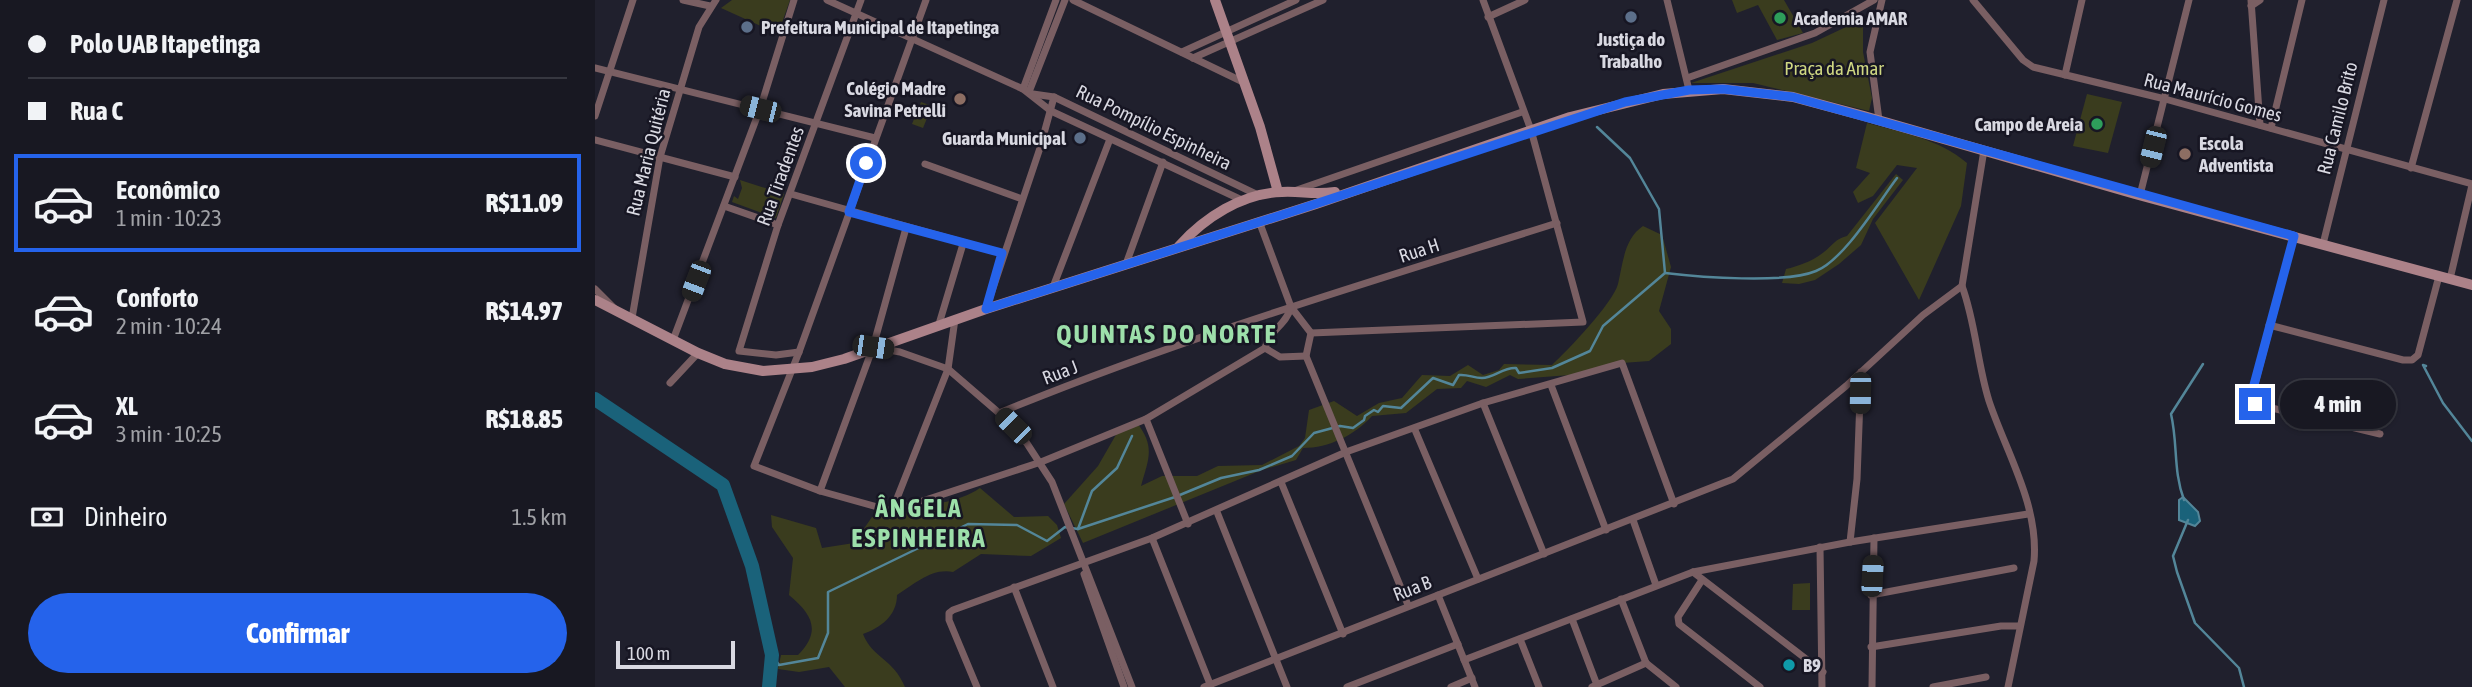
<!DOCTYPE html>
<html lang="pt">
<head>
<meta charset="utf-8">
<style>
  body { margin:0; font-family:"Asap Condensed",sans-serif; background:#25252f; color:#f1f3f6; height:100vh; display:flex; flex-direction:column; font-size:26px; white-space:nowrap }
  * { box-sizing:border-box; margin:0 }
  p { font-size:23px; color:#9fa0a5 }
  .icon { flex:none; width:38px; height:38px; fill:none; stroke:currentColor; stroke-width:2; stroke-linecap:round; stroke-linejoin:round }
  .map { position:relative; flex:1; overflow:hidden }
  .side { display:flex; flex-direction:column; background:#181822; width:595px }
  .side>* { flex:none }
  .top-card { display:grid; align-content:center; height:154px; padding:0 28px; background:#181822 }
  .scale { position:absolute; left:21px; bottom:18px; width:119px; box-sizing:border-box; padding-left:7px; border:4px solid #d9d9e2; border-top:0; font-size:19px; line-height:24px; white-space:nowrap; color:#d9d9e2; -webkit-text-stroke:5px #171623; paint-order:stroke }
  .end { position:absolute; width:32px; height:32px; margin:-16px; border:9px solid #2563eb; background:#fff; box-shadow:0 0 0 4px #fff }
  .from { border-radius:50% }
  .bubble { position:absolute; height:49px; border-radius:24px; background:#181822; box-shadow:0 2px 5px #0004,0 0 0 2px #363740; font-size:23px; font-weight:800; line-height:49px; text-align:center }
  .car { position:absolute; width:21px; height:42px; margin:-21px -10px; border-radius:9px; box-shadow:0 0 5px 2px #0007; background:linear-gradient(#222 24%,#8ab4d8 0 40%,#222 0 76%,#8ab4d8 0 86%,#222 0) }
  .top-card b { display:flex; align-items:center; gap:24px; height:66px; font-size:26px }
  .top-card b+b { border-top:2px solid #363740 }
  .top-card i { width:18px; height:18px; background:#f1f3f6 }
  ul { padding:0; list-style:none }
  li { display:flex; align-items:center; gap:21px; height:98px; margin:0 14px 10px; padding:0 14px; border:4px solid transparent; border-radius:0px }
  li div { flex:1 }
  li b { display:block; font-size:26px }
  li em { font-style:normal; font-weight:800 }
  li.selected { border-color:#2563eb }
  li>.icon { width:63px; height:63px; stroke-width:1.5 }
  .pay { display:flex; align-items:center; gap:18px; height:77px; padding:0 28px; font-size:26px }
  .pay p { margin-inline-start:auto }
  .cta { display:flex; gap:14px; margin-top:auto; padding:14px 28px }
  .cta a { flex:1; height:80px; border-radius:42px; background:#2563eb; color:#fff; font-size:28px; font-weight:800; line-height:80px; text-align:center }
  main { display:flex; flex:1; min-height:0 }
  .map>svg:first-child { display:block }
  .green { fill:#3a3c1e }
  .water { fill:#1a627a; stroke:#538699; stroke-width:2 }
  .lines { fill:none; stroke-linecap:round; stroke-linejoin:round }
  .stream { stroke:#538699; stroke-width:2.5 }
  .river { stroke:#1a627a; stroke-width:14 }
  .minor { stroke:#7a5f63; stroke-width:7 }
  .secondary { stroke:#ac8289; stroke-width:10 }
  .route { stroke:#2563eb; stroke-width:9 }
  .service-dot { fill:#5c6f8a; stroke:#171623; stroke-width:2.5 }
  .leisure-dot { fill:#2e9e5b; stroke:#171623; stroke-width:2.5 }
  .education-dot { fill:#8d6e63; stroke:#171623; stroke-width:2.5 }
  .culture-dot { fill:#0f9aa8; stroke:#171623; stroke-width:2.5 }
  .labels { text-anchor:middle; stroke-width:5; stroke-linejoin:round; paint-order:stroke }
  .poi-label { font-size:19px; font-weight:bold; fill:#d9d9e2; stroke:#171623; text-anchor:start }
  .park-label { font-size:19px; fill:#cfd782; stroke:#171623 }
  .street-label { font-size:19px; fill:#d9d9e2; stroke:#171623 }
  .district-label { font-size:26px; font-weight:bold; letter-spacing:2px; fill:#9ddfaa; stroke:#171623 }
</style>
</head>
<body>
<main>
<section class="side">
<div class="top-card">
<b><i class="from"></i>Polo UAB Itapetinga</b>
<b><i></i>Rua C</b>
</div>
<ul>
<li class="selected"><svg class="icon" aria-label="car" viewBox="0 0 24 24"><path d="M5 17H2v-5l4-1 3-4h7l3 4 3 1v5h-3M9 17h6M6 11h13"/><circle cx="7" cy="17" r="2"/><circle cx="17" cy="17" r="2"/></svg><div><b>Econômico</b><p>1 min · 10:23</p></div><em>R$11.09</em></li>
<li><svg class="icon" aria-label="car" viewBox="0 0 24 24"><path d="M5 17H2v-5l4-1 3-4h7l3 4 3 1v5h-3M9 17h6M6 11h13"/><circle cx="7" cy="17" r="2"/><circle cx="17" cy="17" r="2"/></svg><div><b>Conforto</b><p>2 min · 10:24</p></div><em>R$14.97</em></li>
<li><svg class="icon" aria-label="car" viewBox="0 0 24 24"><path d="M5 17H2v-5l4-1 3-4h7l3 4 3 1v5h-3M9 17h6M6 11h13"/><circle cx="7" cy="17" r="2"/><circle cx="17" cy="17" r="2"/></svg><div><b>XL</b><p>3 min · 10:25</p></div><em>R$18.85</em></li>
</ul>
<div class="pay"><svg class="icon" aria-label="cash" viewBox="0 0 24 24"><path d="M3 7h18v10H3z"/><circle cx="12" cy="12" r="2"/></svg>Dinheiro<p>1.5 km</p></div>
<div class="cta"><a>Confirmar</a></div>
</section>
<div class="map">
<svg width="1877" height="687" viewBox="0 0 1877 687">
  <rect width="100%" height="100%" fill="#20202d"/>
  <!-- green -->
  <g class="green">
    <polygon points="137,0 195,0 183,34 126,8"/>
    <polygon points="1137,0 1189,0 1208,33 1182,40 1163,5 1142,13"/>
    <polygon points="1268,19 1268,52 1277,98 1274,111 1158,83 1096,83 1217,43"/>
    <polygon points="1492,94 1527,102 1513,153 1478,146"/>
    <polygon points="326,102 337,106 328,128 317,124"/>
    <path d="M 1272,123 C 1308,133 1344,139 1372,163 L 1366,206 L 1324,300 L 1280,223 L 1322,168 L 1302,165 L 1278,196 L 1263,203 L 1258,192 L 1275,173 L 1261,168 Z"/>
    <path d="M 1301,174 L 1308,180 L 1278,219 L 1266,245 L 1244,264 L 1220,280 L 1204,284 L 1187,283 L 1191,269 C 1204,266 1218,261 1229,252 C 1239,244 1240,239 1252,236 Z"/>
    <polygon points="145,180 189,194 181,218 137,202 139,196 143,199 147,188"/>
    <path d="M 1048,226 L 1067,235 L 1076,267 L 1064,311 L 1076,329 L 1076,344 L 1054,361 L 1027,363 L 975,375 L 923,379 L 915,375 L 891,387 L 872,381 L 866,388 L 842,389 L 811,413 L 777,416 C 760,435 734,448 708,448 L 701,460 L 667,470 L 488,543 L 469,504 L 503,466 L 522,433 L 542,423 C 561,447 553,460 546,486 L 567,476 L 602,476 L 623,466 L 667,465 L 704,446 L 710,438 L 714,410 L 739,401 L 762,416 L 784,403 L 807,398 L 827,375 L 855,376 L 873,365 L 888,375 L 904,370 L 909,364 L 957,365 C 973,350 1018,303 1023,284 C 1028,263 1029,239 1048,226 Z"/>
    <path d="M 385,488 L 419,517 L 453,516 L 462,525 L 466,538 L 436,556 L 386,554 L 358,572 C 336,568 320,584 302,595 C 302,616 285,628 268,634 C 278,659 298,658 310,687 L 250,687 L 234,667 L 204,672 L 183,669 L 186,655 L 203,655 C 227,631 217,614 194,595 L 198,558 L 177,527 L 176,515 L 221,528 L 227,548 L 259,543 L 277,517 C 291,517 295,509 308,508 C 333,505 363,503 385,488 Z"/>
    <polygon points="1215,583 1215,610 1197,610 1198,584"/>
  </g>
  <!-- water -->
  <polygon class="water" points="1588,497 1603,512 1605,521 1600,526 1584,520 1584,500"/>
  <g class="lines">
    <!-- stream -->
    <g class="stream">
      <path d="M 1070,273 C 1104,277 1190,284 1221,271 C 1249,260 1283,203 1302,178"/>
      <polyline points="1831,366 1828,365 1848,403 1877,441"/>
      <path d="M 1589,500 C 1578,471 1583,444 1576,414 L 1608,364"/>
      <polyline points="1593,520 1578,556 1582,572 1600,623 1644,668 1649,687"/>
      <path d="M 483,529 L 580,497 L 626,478 L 664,470 L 697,456 L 719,433 L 745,426 L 758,428 L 769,420 L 770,416 L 779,410 L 783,412 L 788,406 L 806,408 L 838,378 L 858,385 L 864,375 C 873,374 878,378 887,378 C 899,378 908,367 921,368 L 924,373 L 957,368 L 995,351 L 1008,326 L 1070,273 L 1064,209 L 1035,158 L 1002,127"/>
      <polyline points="177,655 184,665 223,658 233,633 233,592 373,524 422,525 452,541 470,527 483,529 497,491 522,468 537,436"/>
    </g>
    <!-- river -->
    <polyline class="river" points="0,399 128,485 157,566 177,655 174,687"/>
    <!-- minor -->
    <g class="minor">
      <polyline points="88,0 115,6"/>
      <polyline points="232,0 428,89 456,111 649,201"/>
      <polyline points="478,0 646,81"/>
      <polyline points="1072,0 1094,90"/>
      <polyline points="1378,0 1428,60 1438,67 1570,99 1877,184"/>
      <polyline points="1656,0 1665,125"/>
      <polyline points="1656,6 1665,0"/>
      <polyline points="893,17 930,0"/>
      <polyline points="587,52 701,0"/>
      <polyline points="598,58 728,0"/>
      <polyline points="0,68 280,138"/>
      <polyline points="1470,75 1487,0"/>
      <polyline points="1092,78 1220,33 1279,0"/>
      <polyline points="428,89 461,0"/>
      <polyline points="434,92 470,0"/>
      <polyline points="438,94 459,97 665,196"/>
      <polyline points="0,116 38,0"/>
      <polyline points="1284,120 1275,52 1287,0"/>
      <polyline points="1676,128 1707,0"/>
      <polyline points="0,140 140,177"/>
      <polyline points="330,164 427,199"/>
      <polyline points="1816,168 1862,0"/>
      <polyline points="699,191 927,112"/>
      <polyline points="196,194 407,253"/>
      <polyline points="1545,195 1594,0"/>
      <polyline points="129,206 183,225"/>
      <polyline points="664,221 696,307 716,333 711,356 813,605"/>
      <polyline points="1699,236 1656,399 1660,404 1785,434"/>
      <polyline points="1728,244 1789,0"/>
      <polyline points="531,264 568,162"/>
      <polyline points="1855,279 1877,185"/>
      <path d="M 1367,286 C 1381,324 1382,363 1394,401 C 1411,452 1444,505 1439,561 L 1413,687"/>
      <polyline points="458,287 515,139"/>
      <polyline points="0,289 22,311"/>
      <polyline points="391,309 445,148 459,97"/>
      <polyline points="37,318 65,157 104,27 121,0"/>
      <polyline points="344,324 368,244"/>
      <polyline points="1674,325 1808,360 1817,360 1823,355 1844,276"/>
      <polyline points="716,333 988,322 936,130 888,0"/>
      <polyline points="78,340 165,109 199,0"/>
      <polyline points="282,348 305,352 353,369 404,413 431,442 457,482 537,687"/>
      <polyline points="670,348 685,357 711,356"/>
      <polyline points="204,352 181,355 144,351 183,225 266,0"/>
      <polyline points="75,383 103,353"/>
      <polyline points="956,385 1011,530"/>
      <polyline points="888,403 949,554"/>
      <path d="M 404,413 C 586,338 775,282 962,223"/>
      <polyline points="551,419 593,524"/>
      <polyline points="820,430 883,579"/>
      <polyline points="686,482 748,634"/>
      <polyline points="225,491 278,347 311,228"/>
      <polyline points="297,511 225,491 159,466 204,352 331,0"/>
      <path d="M 297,511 L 446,462 L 551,419 L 670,348 C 674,331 692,324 696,307"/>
      <polyline points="297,511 353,369 360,319"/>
      <polyline points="622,512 692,687"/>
      <polyline points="1038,520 1061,585"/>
      <polyline points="557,538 615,684"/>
      <polyline points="1255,542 1262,479 1266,372"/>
      <polyline points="1225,547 1227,687"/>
      <polyline points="1098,572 1228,672"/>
      <polyline points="489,574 529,687"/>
      <polyline points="1107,580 1083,617 1084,624 1165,687"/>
      <polyline points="419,587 458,687"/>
      <polyline points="843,595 880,687"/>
      <polyline points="1276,595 1419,568"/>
      <polyline points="1026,599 1051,663"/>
      <polyline points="977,619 1002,685"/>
      <polyline points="925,639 944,687"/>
      <polyline points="1276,647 1406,626 1424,626"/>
      <polyline points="869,660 1098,572 1255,542 1433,514"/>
      <polyline points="1051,663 1081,687"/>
      <polyline points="382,687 354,620 354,613 358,610 557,538 751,452 888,403 1027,363 1079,504"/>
      <polyline points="609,687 1138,479 1251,386 1328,315 1367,286 1389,150"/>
      <polyline points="752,687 863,644"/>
      <polyline points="856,687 877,678"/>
      <polyline points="997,687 1051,663"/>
      <polyline points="1277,687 1279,538"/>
      <polyline points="1338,687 1391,677"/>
    </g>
    <!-- secondary -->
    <g class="secondary">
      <polyline points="620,0 665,127 683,192"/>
      <path d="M 584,246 C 609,218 647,193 687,192 C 707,191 718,195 740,192"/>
      <polyline points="0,300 103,353 130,364 168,371 217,367 249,359 391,309 721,204 975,117 1068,94 1128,89 1198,97 1269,116 1540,194 1877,285"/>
    </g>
  </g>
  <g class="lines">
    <!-- route -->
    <polyline class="route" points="271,163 254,212 407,253 391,309 696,212 1030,102 1094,90 1128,89 1198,97 1699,236 1656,396 1660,404"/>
  </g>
  <!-- markers -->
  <g class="service-dot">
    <circle cx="1036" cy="17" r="7"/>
    <circle cx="152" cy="27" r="7"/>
    <circle cx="485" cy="138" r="7"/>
  </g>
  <g class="leisure-dot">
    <circle cx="1185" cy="18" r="7"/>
    <circle cx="1502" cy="124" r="7"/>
  </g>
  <g class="education-dot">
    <circle cx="365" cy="99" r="7"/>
    <circle cx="1590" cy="154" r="7"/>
  </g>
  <circle class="culture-dot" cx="1194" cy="665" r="7"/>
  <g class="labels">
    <!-- poi labels -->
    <g class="poi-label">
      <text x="1199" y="25">Academia AMAR</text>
      <text x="166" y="34">Prefeitura Municipal de Itapetinga</text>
      <text x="1036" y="46" text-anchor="middle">Justiça do<tspan x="1036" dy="22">Trabalho</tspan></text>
      <text x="351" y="95" text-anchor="end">Colégio Madre<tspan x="351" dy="22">Savina Petrelli</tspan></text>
      <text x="1488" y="131" text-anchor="end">Campo de Areia</text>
      <text x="471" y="145" text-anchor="end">Guarda Municipal</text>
      <text x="1604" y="150">Escola<tspan x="1604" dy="22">Adventista</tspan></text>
      <text x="1208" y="672">B9</text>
    </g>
    <!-- park labels -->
    <g class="park-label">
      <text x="1239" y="75">Praça da Amar</text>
    </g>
    <!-- street labels -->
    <g class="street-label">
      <text transform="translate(1618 97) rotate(15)" y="7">Rua Maurício Gomes</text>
      <text transform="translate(1742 118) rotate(-76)" y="7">Rua Camilo Brito</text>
      <text transform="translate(559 127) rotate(26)" y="7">Rua Pompílio Espinheira</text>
      <text transform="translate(53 152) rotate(-76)" y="7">Rua Maria Quitéria</text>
      <text transform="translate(185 176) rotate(-70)" y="7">Rua Tiradentes</text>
      <text transform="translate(824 250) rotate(-18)" y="7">Rua H</text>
      <text transform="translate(465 372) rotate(-21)" y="7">Rua J</text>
      <text transform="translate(817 588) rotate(-21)" y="7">Rua B</text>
    </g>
    <!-- district labels -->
    <g class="district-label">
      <text x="572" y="343">QUINTAS DO NORTE</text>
      <text x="324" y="517">ÂNGELA<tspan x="324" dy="30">ESPINHEIRA</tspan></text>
    </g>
  </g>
</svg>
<div class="scale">100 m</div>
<i class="end from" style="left:271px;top:163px"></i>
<i class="end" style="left:1660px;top:404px"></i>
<div class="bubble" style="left:1685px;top:380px;width:116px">4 min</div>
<i class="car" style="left:165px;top:109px;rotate:284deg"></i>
<i class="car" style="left:1558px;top:147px;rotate:194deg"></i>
<i class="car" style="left:101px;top:281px;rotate:201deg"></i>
<i class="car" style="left:278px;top:347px;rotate:98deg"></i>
<i class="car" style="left:1265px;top:393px;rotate:181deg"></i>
<i class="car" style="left:418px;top:426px;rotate:315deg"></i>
<i class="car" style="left:1277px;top:576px;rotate:3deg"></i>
</div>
</main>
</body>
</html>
